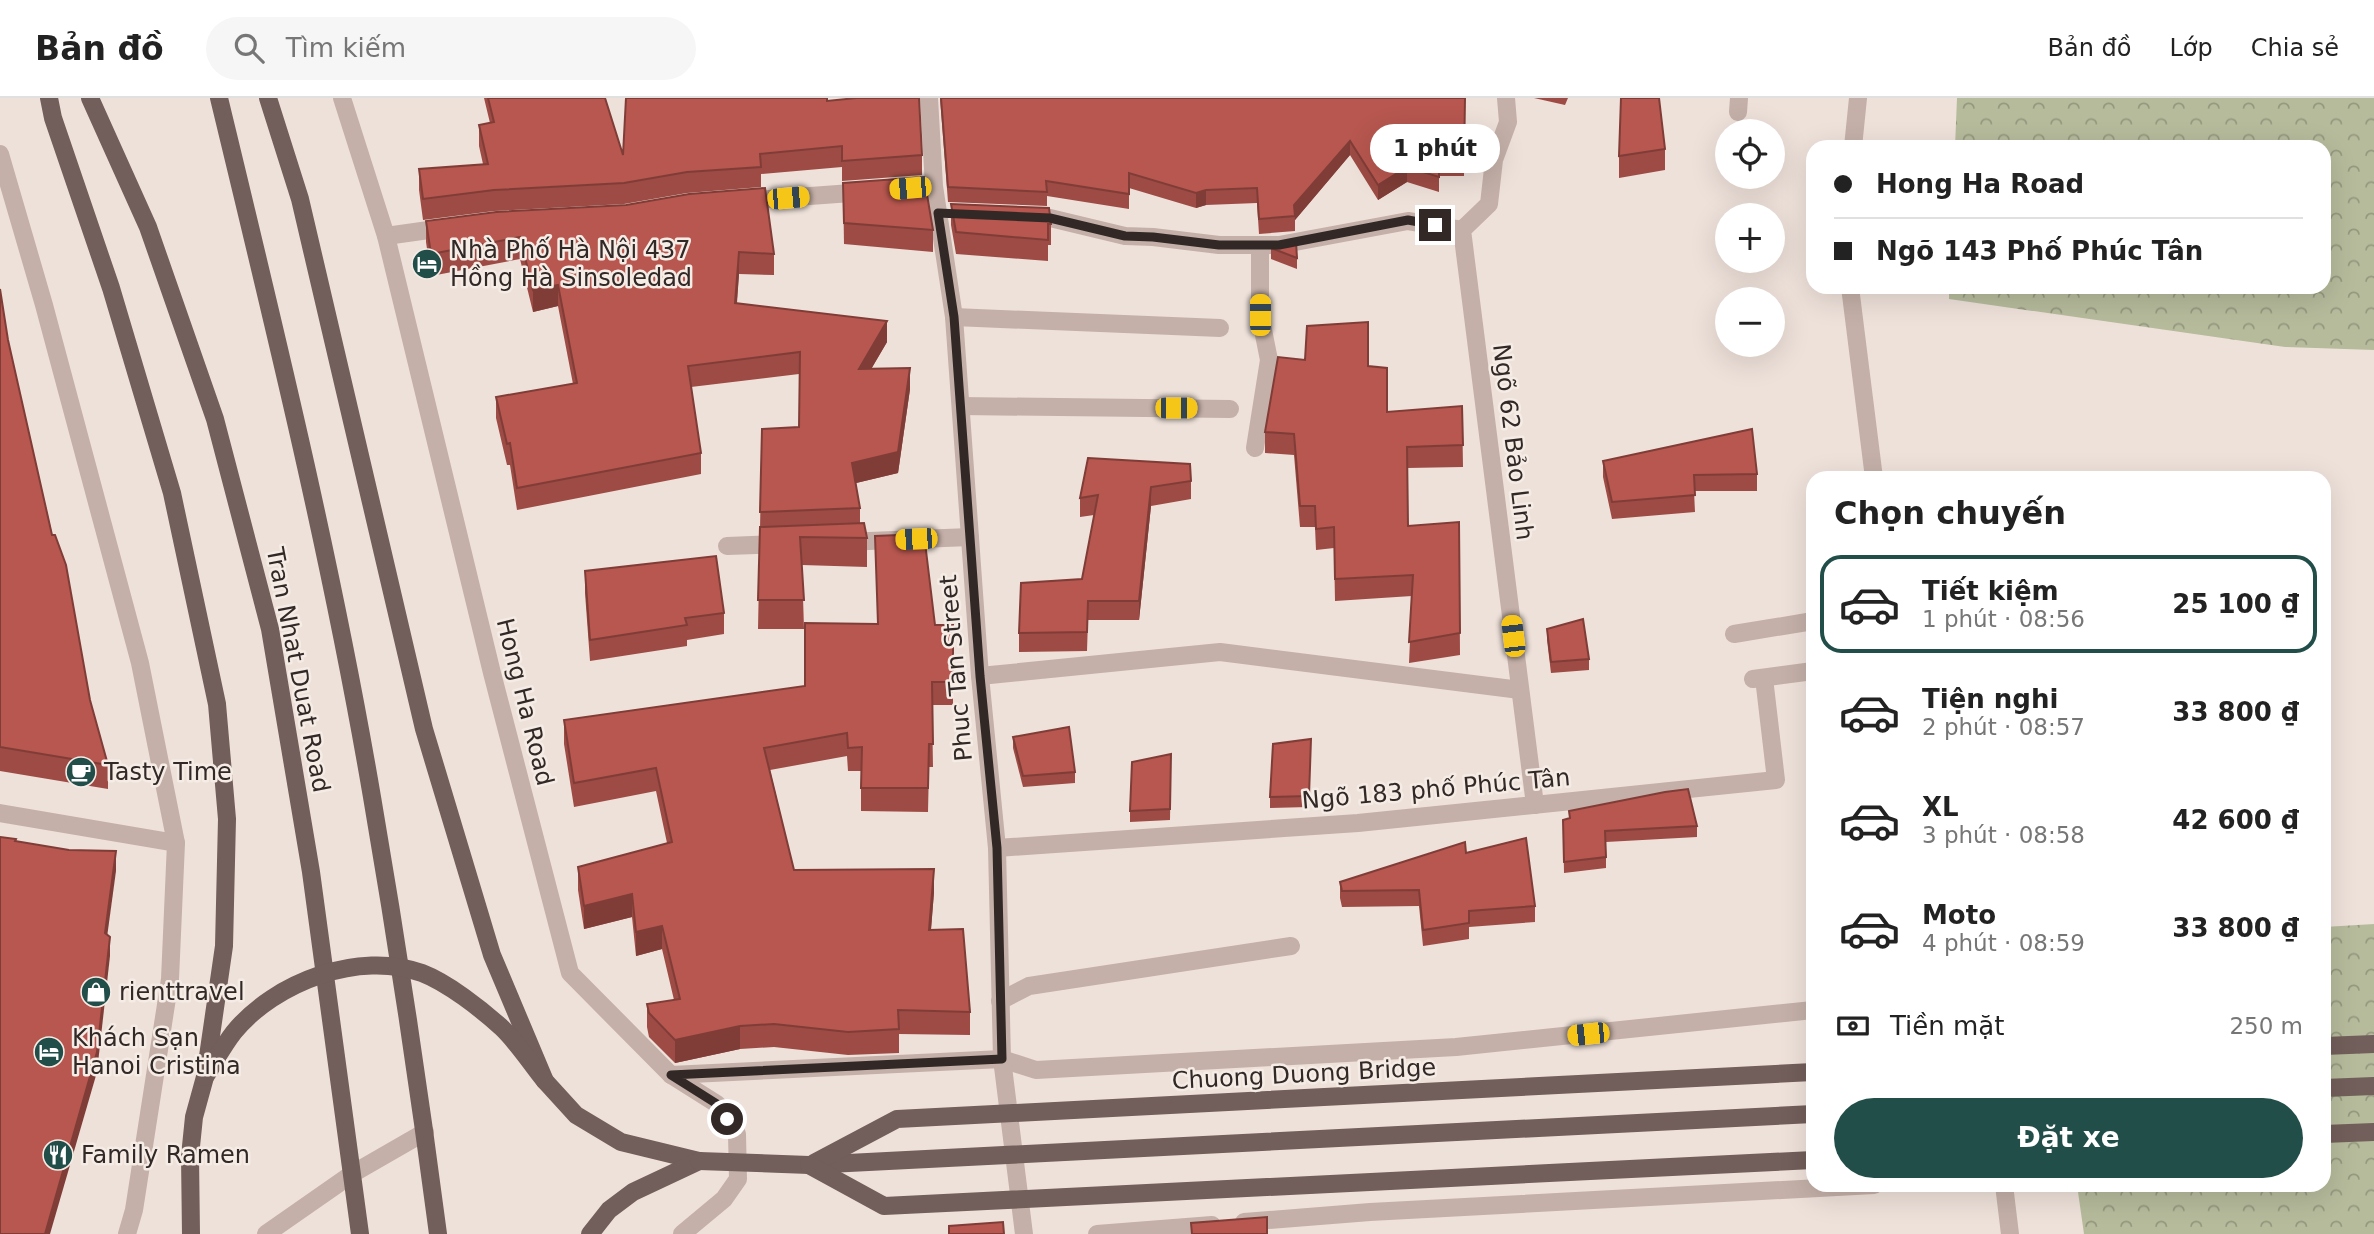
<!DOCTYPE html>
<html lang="vi">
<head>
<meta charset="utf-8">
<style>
  body { margin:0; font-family:"DejaVu Sans",sans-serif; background:#f6f6f6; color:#222; height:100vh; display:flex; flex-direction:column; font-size:26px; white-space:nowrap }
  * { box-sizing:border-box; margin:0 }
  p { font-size:23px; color:#767676 }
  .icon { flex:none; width:38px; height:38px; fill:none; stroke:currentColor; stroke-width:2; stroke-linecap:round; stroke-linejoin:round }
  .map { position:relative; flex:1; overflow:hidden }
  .panel { position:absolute; left:1806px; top:373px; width:525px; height:721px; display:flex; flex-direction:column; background:#fff; border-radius:21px; box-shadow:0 7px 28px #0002 }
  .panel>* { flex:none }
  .hud { position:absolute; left:1806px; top:42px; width:525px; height:154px; border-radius:21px; box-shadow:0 7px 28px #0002; display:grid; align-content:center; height:154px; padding:0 28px; background:#fff }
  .fabs { position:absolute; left:1715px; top:21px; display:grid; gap:14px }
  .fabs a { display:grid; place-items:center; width:70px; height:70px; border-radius:50%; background:#fff; box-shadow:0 7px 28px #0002; font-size:35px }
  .end { position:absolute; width:32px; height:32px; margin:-16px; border:9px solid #322927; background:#fff; box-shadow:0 0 0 4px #fff }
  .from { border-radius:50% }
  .bubble { position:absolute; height:49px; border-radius:24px; background:#fff; box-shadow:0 7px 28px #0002; font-size:23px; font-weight:600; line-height:49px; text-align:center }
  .car { position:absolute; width:21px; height:42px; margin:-21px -10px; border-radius:9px; box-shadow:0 0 5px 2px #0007; background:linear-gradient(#f5c518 24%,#345 0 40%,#f5c518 0 76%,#345 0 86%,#f5c518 0) }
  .hud b { display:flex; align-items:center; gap:24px; height:66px; font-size:26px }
  .hud b+b { border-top:2px solid #e0e0e0 }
  .hud i { width:18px; height:18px; background:#222 }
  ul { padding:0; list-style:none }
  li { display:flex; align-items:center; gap:21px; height:98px; margin:0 14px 10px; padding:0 14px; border:4px solid transparent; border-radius:21px }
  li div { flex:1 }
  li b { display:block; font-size:26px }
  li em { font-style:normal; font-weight:600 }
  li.selected { border-color:#224e4a }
  li>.icon { width:63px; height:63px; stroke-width:1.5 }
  h2 { padding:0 28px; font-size:32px; line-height:84px }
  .pay { display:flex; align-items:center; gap:18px; height:77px; padding:0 28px; font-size:26px }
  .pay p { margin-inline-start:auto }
  .primary-button { display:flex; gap:14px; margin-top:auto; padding:14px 28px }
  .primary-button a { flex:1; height:80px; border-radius:42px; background:#224e4a; color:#fff; font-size:28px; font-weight:600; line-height:80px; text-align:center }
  header { display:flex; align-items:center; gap:42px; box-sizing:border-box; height:98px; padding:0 35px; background:#fff; border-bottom:2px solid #e0e0e0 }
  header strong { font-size:33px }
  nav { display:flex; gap:38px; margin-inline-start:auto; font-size:24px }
  .search { width:490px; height:63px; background:#f6f6f6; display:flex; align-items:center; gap:18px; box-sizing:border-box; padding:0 24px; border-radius:38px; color:#767676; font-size:26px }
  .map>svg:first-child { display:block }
  .forest { fill:url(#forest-crowns) }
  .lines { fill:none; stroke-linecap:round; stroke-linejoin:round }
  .service { stroke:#c4b0a8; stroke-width:18 }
  .minor { stroke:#c4b0a8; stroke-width:18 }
  .tertiary { stroke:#c4b0a8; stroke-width:18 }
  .primary { stroke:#725e5a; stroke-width:18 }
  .primary-bridge { stroke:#725e5a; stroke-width:18 }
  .wall { fill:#9d4b44 }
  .shaded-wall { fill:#803d37 }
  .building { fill:#b7574f; stroke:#803d37; stroke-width:2 }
  .route { stroke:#322927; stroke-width:9 }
  .labels { text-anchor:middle; stroke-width:5; stroke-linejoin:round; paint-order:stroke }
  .poi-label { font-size:24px; fill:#322927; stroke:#f6ece6; text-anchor:start }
  .street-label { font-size:24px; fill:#322927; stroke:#f6ece6 }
</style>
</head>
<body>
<header>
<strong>Bản đồ</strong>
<div class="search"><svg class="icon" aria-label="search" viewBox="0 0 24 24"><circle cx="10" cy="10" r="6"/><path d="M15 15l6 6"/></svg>Tìm kiếm</div>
<nav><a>Bản đồ</a><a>Lớp</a><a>Chia sẻ</a></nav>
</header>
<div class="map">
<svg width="2374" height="1136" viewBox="0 0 2374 1136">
  <defs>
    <pattern id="forest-crowns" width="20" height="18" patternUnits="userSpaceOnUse" patternTransform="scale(1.75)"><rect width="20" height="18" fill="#b6bb9c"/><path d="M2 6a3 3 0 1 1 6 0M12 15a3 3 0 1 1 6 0" fill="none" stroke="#95987f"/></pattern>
  </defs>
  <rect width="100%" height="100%" fill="#eee1da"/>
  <!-- forest -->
  <g class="forest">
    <polygon points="1957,0 2374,0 2374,252 2285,249 1949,201 1949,189 2324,189 2324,49 1955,49"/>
    <polygon points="2374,826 2374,1136 2084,1136 2077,1087 2324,1087 2324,829"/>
  </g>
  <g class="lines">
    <!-- service -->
    <g class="service">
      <polyline points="743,103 865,94"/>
      <polyline points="386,138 450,129"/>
      <polyline points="1734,536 1813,523"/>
      <polyline points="980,578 1220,554 1520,592"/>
      <polyline points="1753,581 1813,573"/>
      <polyline points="997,750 1358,725 1776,682 1764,580"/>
      <polyline points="671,977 1002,961 1036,972 1456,949 1813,912"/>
      <polyline points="1244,1124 1370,1114 1874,1087"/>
      <polyline points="1097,1136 1212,1127"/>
    </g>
    <!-- minor -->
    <g class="minor">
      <polyline points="1506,0 1508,24 1494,62 1489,106 1462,132 1535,707"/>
      <polyline points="1738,14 1739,0"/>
      <polyline points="1853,49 1858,0"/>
      <polyline points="0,56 44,207 140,565 176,745 170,881 134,1112 127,1136"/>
      <polyline points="1026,119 1050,120 1125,138 1153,139 1219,147 1279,147 1408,123 1462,132"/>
      <polyline points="1850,189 1874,380"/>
      <polyline points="954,219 1220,230"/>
      <polyline points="961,308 1230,311"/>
      <polyline points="1255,350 1269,262 1260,217 1260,147"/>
      <polyline points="844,444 970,439"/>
      <polyline points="727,448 781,446"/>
      <polyline points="0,715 176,745"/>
      <polyline points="1000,903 1029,888 1291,848"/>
      <polyline points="2004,1087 2010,1136"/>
      <polyline points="266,1136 352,1076 425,1034"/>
    </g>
    <!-- tertiary -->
    <g class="tertiary">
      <polyline points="342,0 386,138 492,575 570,875 671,977 717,1006 737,1036 738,1081 724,1101 682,1136"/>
      <polyline points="929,0 934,88 954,219 980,578 997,750 1002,961 1024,1136"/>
    </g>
    <!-- primary -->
    <g class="primary">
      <polyline points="49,0 53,20 111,190 172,395 217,606 227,721 224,848 205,979 194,1019 190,1058 191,1136"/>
      <polyline points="90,0 148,129 215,321 270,531 311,774 360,1136"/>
      <path d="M 219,0 C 275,232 332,464 372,699 C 397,844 419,990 438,1136"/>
      <polyline points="268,0 300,101 424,631 492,857 545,983 576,1017 621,1044 699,1063"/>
      <polyline points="2324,948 2374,946"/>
      <polyline points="2324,990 2374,988"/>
      <polyline points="2324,1036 2374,1034"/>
      <polyline points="590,1136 609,1112 633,1094 699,1063"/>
    </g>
    <!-- primary-bridge -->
    <g class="primary-bridge">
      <path d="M 205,979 C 214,965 223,948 234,934 C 275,884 359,852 422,875 C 448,885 481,911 501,929 C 518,945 531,966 545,983"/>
      <polyline points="699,1063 809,1067 1813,1016"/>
      <polyline points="814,1065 897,1021 1813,974"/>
      <polyline points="809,1067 884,1108 1813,1062"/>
    </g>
  </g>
  <!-- wall -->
  <g class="wall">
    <polygon points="484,0 605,0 623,57 827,3 922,57 922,77 842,83 842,69 761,76 761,89 687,95 624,106 494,113 423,122 419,92 419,71 483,66 479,48 479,27 490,25"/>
    <polygon points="940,0 1465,0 1464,78 1439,78 1439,94 1407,84 1378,102 1350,57 1295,122 1295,133 1259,136 1257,105 1206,107 1196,110 1129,90 1129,111 1047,98 1047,108 948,104"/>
    <polygon points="1534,0 1568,0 1565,7"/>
    <polygon points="1665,51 1665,72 1619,80 1619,58"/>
    <polygon points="843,85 933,132 933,154 844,146"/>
    <polygon points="951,106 1051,126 1051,147 1048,147 1048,163 956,156 951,127"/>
    <polygon points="426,123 774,156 774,177 739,176 737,205 887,244 871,271 910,291 898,375 856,385 860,410 860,426 867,440 867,469 802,467 804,531 758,531 762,331 799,329 799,276 691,289 701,355 701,376 517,412 510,367 507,367 496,320 496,299 573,286 558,208 533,214 520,161 431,178 426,144"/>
    <polygon points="1271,147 1297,160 1297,171 1271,161"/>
    <polygon points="0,191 8,242 90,602 108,667 108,691 0,673"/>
    <polygon points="1368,268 1387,314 1462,308 1463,369 1407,370 1408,428 1459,424 1460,557 1409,565 1412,498 1335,503 1334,450 1316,452 1315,429 1300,429 1294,357 1265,355 1265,334"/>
    <polygon points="1603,363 1757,376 1757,393 1694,393 1695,414 1612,421 1603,379"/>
    <polygon points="1191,383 1191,401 1151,408 1139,522 1088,522 1087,553 1019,554 1019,535 1082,481 1094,417 1080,419 1080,400"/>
    <polygon points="875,438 935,527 953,527 953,607 932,607 933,669 929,669 928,714 861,713 861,673 848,673 847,658 770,672 794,772 934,794 931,832 970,914 970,937 899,936 899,955 848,957 774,949 740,951 675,965 649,939 647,929 647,906 674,902 662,851 636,858 632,819 584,831 578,792 578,769 667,745 656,693 574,709 564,646 564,622 805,588 878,526"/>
    <polygon points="585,473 724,515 724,536 687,542 687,548 590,563 585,495"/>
    <polygon points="1547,531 1589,561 1589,572 1551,575 1547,542"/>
    <polygon points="1013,639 1075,674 1075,685 1023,689 1013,650"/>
    <polygon points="1311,641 1309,709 1270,710 1270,699"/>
    <polygon points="1171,656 1170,722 1130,724 1130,713"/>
    <polygon points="1569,713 1697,728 1697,739 1606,744 1606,770 1564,775 1563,722 1569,721"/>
    <polygon points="1466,755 1535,808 1535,824 1469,829 1469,841 1423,848 1419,808 1342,809 1340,800 1340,784"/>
  </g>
  <!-- shaded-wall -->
  <g class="shaded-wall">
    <polygon points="1350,43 1350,57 1295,122 1294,107"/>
    <polygon points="1407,69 1407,84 1378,102 1378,87"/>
    <polygon points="1206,92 1206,107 1196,110 1196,95"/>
    <polygon points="739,154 739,176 735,226 735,205"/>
    <polygon points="558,187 558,208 533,214 533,192"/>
    <polygon points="887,223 887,244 859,292 859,271"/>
    <polygon points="910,270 910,291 898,375 852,386 852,365"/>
    <polygon points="1151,389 1151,408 1139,522 1139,503"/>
    <polygon points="116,753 116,773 105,854 105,835"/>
    <polygon points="934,771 934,794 929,855 929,832"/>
    <polygon points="632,796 632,819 584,831 584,808"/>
    <polygon points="662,828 662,851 636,858 636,834"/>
    <polygon points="110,839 110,858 97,974 50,1136 45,1136"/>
    <polygon points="740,928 740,951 675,965 675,942"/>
  </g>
  <!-- building -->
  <g class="building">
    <polygon points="488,0 605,0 623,57 626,0 827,0 827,3 856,0 919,0 922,57 842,63 842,48 760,56 761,69 687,74 624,85 494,92 423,101 419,71 488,66 479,27 494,24"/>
    <polygon points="941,0 1465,0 1464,63 1439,63 1439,79 1407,69 1378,87 1350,43 1294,107 1295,118 1259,121 1257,90 1206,92 1196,95 1129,75 1129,96 1046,83 1047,94 948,89"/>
    <polygon points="1621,0 1659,0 1665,51 1619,58"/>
    <polygon points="924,79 933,132 844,125 843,85"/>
    <polygon points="765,90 774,156 739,154 735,205 887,223 859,271 910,270 898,354 852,365 860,410 760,414 762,331 799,329 800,254 688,268 701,355 517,390 510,345 507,346 496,299 577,285 558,187 533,192 520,139 431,156 426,123 496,114 626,107 689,96"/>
    <polygon points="951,106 1049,110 1051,126 1048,126 1048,142 956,134"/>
    <polygon points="1296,144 1297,160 1271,150 1271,147"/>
    <polygon points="0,191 8,242 52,437 55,437 66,467 90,602 108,667 0,649"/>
    <polygon points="1368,224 1368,268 1387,270 1387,314 1462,308 1463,347 1407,349 1408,428 1459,424 1460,535 1409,544 1413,477 1335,481 1334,429 1316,431 1315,408 1300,408 1294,336 1265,334 1278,259 1305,262 1307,228"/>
    <polygon points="1752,331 1757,376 1694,377 1695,397 1612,404 1603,363"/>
    <polygon points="1088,360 1190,366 1191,383 1151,389 1139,503 1088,503 1087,534 1019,535 1021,485 1082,481 1098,397 1080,400"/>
    <polygon points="864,425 867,440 800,439 804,502 758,502 760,429"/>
    <polygon points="924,436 935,527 953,527 953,584 932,584 933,646 929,646 928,690 861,690 862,649 848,650 847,635 764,650 794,772 934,771 929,832 963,831 970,914 898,912 899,931 848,934 774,926 740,928 675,942 649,915 647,906 680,901 662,828 636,834 632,796 584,808 578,769 672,744 656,670 574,685 564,622 805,588 805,525 878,526 875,438"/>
    <polygon points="716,458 724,515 685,520 687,527 590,542 585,473"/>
    <polygon points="1583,521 1589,561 1551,564 1547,531"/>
    <polygon points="1069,629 1075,674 1023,678 1013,639"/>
    <polygon points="1311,641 1309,698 1270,699 1273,646"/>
    <polygon points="1171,656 1170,711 1130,713 1132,664"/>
    <polygon points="1688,691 1697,728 1605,733 1606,759 1564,764 1563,722 1570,720 1569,713 1665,694"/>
    <polygon points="0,739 16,741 15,743 69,752 116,753 105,835 110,839 97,954 45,1136 0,1136"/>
    <polygon points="1526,740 1535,808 1469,813 1469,825 1423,832 1419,792 1342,793 1340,784 1465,744 1466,755"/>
    <polygon points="1267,1119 1267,1136 1192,1136 1191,1125"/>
    <polygon points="1003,1124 1004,1136 949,1136 949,1128"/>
  </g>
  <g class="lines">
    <!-- route -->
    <polyline class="route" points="727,1021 717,1006 671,977 1002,961 997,750 980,578 954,219 938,115 1050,120 1125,138 1153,139 1219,147 1279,147 1408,122 1435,127"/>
  </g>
  <!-- icons -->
  <defs>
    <g id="hotel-disc" transform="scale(1.575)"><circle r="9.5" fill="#224e4a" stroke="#f6ece6"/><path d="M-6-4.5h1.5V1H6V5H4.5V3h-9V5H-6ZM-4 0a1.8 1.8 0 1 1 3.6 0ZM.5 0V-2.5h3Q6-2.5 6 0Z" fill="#fff"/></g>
    <g id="cafe-disc" transform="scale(1.575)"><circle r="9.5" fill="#224e4a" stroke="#f6ece6"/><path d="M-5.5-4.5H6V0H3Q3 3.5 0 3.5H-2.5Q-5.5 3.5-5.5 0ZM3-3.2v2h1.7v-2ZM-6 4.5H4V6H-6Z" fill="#fff"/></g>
    <g id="shop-disc" transform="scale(1.575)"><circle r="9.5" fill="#224e4a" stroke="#f6ece6"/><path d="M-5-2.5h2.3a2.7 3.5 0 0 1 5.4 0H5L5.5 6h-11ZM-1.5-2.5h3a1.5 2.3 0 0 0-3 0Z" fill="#fff"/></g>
    <g id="restaurant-disc" transform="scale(1.575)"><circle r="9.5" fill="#224e4a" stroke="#f6ece6"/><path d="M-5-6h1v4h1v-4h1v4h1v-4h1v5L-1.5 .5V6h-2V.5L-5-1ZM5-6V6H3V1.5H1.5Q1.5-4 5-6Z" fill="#fff"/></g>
  </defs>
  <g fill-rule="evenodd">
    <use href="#hotel-disc" x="427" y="166"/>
    <use href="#cafe-disc" x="81" y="674"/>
    <use href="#shop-disc" x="96" y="894"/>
    <use href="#hotel-disc" x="49" y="954"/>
    <use href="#restaurant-disc" x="58" y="1057"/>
  </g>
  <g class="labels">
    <!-- poi labels -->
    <g class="poi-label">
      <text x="450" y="160">Nhà Phố Hà Nội 437<tspan x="450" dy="28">Hồng Hà Sinsoledad</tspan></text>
      <text x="104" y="682">Tasty Time</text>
      <text x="119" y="902">rienttravel</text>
      <text x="72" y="948">Khách Sạn<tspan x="72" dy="28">Hanoi Cristina</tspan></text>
      <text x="81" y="1065">Family Ramen</text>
    </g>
    <!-- street labels -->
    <g class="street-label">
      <text transform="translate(1513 344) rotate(83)" y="8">Ngõ 62 Bảo Linh</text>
      <text transform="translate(956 570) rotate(-95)" y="8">Phuc Tan Street</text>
      <text transform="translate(298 572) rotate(79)" y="8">Tran Nhat Duat Road</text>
      <text transform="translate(525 604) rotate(76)" y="8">Hong Ha Road</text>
      <text transform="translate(1436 691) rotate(-5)" y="8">Ngõ 183 phố Phúc Tân</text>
      <text transform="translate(1304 976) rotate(-3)" y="8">Chuong Duong Bridge</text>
    </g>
  </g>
</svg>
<div class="fabs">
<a><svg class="icon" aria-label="locate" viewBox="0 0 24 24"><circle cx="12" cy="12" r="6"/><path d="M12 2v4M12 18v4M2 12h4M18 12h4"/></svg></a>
<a>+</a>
<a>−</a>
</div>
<i class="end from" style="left:727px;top:1021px"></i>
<i class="end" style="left:1435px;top:127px"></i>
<div class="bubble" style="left:1370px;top:26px;width:130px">1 phút</div>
<i class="car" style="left:910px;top:90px;rotate:265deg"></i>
<i class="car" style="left:788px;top:100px;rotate:85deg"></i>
<i class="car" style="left:1260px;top:217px;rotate:0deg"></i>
<i class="car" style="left:1176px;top:310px;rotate:90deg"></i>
<i class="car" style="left:916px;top:441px;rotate:268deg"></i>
<i class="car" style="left:1513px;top:538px;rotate:353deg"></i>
<i class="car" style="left:1588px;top:936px;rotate:264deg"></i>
<div class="hud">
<b><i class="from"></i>Hong Ha Road</b>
<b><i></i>Ngõ 143 Phố Phúc Tân</b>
</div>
<section class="panel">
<h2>Chọn chuyến</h2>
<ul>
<li class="selected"><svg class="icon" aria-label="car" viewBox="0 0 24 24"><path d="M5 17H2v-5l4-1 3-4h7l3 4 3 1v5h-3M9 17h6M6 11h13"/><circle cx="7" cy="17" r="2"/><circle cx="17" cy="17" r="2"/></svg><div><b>Tiết kiệm</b><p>1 phút · 08:56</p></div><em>25 100 ₫</em></li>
<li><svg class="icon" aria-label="car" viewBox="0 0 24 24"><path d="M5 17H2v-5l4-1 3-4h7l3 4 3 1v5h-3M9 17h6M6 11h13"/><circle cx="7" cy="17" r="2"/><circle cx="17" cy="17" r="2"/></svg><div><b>Tiện nghi</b><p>2 phút · 08:57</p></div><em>33 800 ₫</em></li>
<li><svg class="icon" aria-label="car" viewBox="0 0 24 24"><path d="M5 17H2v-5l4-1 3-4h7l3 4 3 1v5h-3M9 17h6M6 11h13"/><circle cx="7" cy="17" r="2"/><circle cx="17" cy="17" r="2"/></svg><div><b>XL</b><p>3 phút · 08:58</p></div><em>42 600 ₫</em></li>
<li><svg class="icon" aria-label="car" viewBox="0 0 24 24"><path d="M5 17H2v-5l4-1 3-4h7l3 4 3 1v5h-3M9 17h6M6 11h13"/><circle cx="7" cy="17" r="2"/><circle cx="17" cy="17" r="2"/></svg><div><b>Moto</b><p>4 phút · 08:59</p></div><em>33 800 ₫</em></li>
</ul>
<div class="pay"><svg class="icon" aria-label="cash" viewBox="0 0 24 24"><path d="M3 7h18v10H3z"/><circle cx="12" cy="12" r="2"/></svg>Tiền mặt<p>250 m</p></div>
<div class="primary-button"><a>Đặt xe</a></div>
</section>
</div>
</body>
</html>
